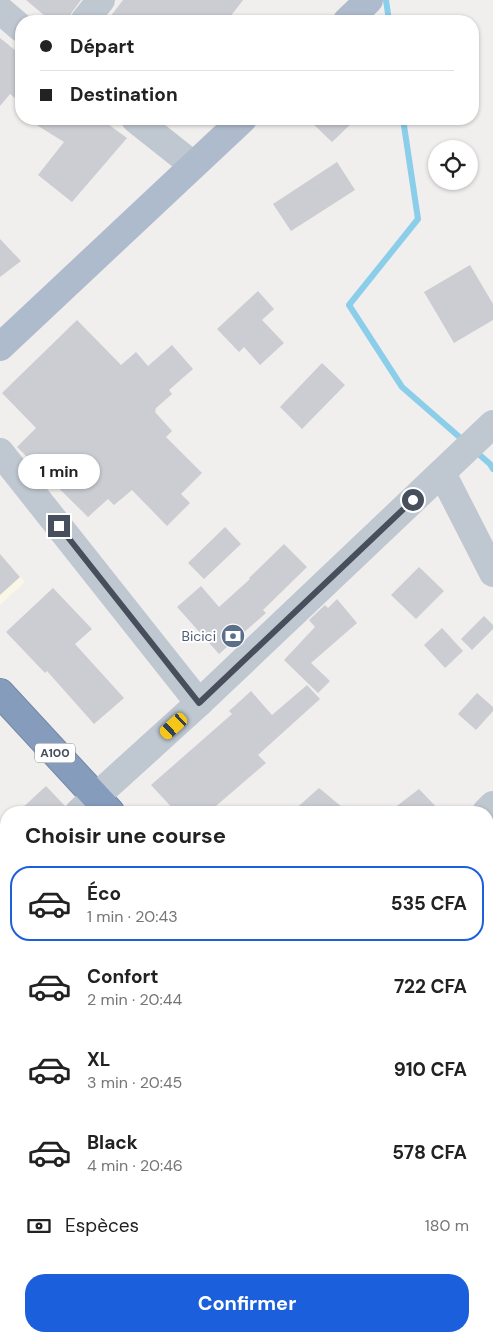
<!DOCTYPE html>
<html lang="fr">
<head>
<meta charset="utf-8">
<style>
  body { margin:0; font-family:"DM Sans",sans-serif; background:#f2f2f2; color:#222; height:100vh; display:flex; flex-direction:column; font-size:19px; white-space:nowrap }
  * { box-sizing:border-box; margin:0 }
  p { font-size:16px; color:#767676 }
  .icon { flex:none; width:28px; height:28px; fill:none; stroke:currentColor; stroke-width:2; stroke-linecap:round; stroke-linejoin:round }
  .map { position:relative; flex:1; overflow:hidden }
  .side { position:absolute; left:0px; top:806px; width:494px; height:536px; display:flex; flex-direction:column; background:#fff; border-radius:20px 20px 0 0; box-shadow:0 1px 4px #0004 }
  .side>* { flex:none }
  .top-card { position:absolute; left:15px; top:15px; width:464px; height:110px; border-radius:20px; box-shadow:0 1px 4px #0004; display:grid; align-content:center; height:110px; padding:0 25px; background:#fff }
  .tools { position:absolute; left:428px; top:140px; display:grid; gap:10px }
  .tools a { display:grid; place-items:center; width:50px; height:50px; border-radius:50%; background:#fff; box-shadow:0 1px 4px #0004; font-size:25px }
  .end { position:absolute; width:22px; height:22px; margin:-11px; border:6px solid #464f5b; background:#fff; box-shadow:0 0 0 2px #fff }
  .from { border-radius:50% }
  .bubble { position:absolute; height:35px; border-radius:18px; background:#fff; box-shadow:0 1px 4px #0004; font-size:16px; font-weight:700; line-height:35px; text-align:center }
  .car { position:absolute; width:15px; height:30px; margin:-15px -8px; border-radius:6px; box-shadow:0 0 4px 1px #0007; background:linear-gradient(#f5c518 24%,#345 0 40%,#f5c518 0 76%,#345 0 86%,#f5c518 0) }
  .top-card b { display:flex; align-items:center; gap:18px; height:48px; font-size:19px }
  .top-card b+b { border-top:1px solid #e0e0e0 }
  .top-card i { width:12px; height:12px; background:#222 }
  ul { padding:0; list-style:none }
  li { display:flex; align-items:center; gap:15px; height:75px; margin:0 10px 8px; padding:0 15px; border:2px solid transparent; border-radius:20px }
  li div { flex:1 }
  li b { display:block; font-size:19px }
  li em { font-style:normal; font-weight:700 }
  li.active { border-color:#1c5fdd }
  li>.icon { width:45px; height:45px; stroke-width:1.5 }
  h2 { padding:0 25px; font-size:22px; line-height:60px }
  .pay { display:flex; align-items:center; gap:12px; height:55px; padding:0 25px; font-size:19px }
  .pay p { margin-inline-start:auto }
  .action { display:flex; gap:10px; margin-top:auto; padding:10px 25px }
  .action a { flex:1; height:58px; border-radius:20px; background:#1c5fdd; color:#fff; font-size:20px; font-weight:700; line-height:58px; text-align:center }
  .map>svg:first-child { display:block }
  .commercial { fill:#fbf7e7 }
  .green { fill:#bdeed4 }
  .water { fill:#8aceea }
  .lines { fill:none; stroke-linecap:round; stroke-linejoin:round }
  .stream { stroke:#8aceea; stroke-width:6 }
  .building { fill:#cbcdd3 }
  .highway-casing { stroke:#7287a8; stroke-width:30 }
  .minor { stroke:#bfc7d0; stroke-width:28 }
  .major { stroke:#aebbcd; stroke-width:28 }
  .highway { stroke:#869cbc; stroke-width:28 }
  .route { stroke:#464f5b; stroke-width:6 }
  .labels { text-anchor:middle; stroke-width:4; stroke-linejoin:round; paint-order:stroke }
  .shield { fill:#fff; stroke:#7e848c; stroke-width:1 }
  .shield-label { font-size:12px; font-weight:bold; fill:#464f5b }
  .service-label { font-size:14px; fill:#4e5e75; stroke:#fff; text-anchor:end }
</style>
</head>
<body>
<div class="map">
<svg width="493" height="1342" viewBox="0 0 493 1342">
  <rect width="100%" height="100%" fill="#f1eeee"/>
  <!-- commercial -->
  <polygon class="commercial" points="0,554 25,582 0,605"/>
  <!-- green -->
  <g class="green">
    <polygon points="493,890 493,949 488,948 488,894"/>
    <polygon points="493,972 493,1021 488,1024 488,973"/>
  </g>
  <!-- water -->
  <g class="water">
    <polygon points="493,844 493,890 488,894 488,850"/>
    <polygon points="488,948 493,949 493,972 488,973"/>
    <polygon points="493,1021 493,1115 488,1116 488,1024"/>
    <polygon points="228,1336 438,1336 439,1342 227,1342"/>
  </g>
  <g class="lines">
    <!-- stream -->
    <g class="stream">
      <polyline points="386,0 389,21"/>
      <polyline points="403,119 418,219 349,305 402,387 464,441"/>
      <polyline points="474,450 490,464 493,469"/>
    </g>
  </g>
  <!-- building -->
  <g class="building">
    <polygon points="26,0 81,0 72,12 69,18 69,21 51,21"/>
    <polygon points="123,0 243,0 227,21 107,21"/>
    <polygon points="0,38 21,55 21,103 10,94 0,106"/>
    <polygon points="27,119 101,119 127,138 72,202 38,175 64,142"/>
    <polygon points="308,119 356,119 332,142"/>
    <polygon points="337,162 355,190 291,231 273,204"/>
    <polygon points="0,239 21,261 0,277"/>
    <polygon points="470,265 493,304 493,320 454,343 424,292"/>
    <polygon points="258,291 274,309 262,320 284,343 260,365 244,347 239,352 217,329"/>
    <polygon points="77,320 121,365 136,352 148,366 172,345 193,369 169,390 172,394 155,409 156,410 155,412 172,431 166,437 202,473 181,494 190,503 167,526 132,490 114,505 108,499 88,517 17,447 36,428 2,393"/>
    <polygon points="322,363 345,385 302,429 280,407"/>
    <polygon points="225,527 241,544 204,579 188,563"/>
    <polygon points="284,544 307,567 263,610 266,613 219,654 177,607 201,586 219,607 250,579 249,578"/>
    <polygon points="0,554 20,577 0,595"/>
    <polygon points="419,567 444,591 416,619 391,595"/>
    <polygon points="53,588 92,629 75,644 124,698 94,724 47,671 45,673 6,632"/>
    <polygon points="337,599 357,623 311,663 330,681 318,693 284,660 315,627 309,620 325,605 328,608"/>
    <polygon points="484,616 493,625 493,629 472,650 461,639"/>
    <polygon points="442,628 463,651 445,668 424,645"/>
    <polygon points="307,685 320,699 258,755 266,763 209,812 176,812 151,785 232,714 229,711 251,691 272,715"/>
    <polygon points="477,693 493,707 493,711 476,730 458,714"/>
    <polygon points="46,786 65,806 64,812 18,812"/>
    <polygon points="319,788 348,812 292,812"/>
    <polygon points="419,789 441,812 389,812"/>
  </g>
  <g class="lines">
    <!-- highway casing -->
    <g class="highway-casing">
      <g id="highway">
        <polyline points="0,693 110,812"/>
        <polyline points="488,1104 493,1107"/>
      </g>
    </g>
    <!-- minor -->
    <g class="minor">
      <polyline points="0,10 21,28"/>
      <polyline points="84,21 101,0"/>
      <polyline points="135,119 193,165"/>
      <polyline points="0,452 199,703"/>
      <polyline points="442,473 493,573"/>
      <polyline points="79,812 199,703 493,424"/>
      <polyline points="486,812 493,805"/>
      <polyline points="0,888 6,882"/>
      <polyline points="0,1154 6,1148"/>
      <polyline points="0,1253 6,1260"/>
      <polyline points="0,1285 6,1279"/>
      <polyline points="80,1336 85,1342"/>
      <polyline points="180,1342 183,1336"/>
    </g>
    <!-- major -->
    <g class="major">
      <polyline points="347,21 369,0"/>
      <polyline points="0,347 243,119"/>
    </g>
    <!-- highway -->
    <use href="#highway" class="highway"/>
  </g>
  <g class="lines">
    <!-- route -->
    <polyline class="route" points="59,526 199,703 413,500"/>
  </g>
  <!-- icons -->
  <defs>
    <g id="bank-disc" transform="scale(1.25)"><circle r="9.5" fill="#5c6f8a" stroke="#fff"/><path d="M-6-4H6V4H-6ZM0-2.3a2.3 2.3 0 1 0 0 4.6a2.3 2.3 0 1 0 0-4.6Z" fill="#fff"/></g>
  </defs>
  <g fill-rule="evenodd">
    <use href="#bank-disc" x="233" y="636"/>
  </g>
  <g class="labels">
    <!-- shield labels -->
    <rect class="shield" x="35" y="743.5" width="40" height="19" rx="4"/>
    <g class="shield-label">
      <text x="55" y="757">A100</text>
    </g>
    <!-- service labels -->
    <g class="service-label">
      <text x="216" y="641">Bicici</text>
    </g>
  </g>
</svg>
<div class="tools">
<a><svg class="icon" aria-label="locate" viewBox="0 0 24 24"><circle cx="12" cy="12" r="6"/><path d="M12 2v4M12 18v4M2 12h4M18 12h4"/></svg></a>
</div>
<i class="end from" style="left:413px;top:500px"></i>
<i class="end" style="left:59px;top:526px"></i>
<div class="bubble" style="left:18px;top:454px;width:82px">1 min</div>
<i class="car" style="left:174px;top:726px;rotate:228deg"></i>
<div class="top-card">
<b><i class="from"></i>Départ</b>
<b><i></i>Destination</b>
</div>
<section class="side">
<h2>Choisir une course</h2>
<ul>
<li class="active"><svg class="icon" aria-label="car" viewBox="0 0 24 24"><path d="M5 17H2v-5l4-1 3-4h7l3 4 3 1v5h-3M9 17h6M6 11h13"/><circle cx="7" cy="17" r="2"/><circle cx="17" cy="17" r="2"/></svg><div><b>Éco</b><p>1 min · 20:43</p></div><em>535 CFA</em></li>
<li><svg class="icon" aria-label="car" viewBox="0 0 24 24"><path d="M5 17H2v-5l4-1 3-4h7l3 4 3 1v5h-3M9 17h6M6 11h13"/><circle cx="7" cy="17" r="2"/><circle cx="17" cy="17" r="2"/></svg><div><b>Confort</b><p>2 min · 20:44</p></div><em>722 CFA</em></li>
<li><svg class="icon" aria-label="car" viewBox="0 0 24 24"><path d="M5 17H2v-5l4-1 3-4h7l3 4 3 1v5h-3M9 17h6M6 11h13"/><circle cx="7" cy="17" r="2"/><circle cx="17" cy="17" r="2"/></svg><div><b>XL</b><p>3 min · 20:45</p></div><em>910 CFA</em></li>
<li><svg class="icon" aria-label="car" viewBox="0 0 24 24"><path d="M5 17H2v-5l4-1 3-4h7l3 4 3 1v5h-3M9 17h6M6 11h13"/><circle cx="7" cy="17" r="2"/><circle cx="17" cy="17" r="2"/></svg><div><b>Black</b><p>4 min · 20:46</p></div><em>578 CFA</em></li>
</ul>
<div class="pay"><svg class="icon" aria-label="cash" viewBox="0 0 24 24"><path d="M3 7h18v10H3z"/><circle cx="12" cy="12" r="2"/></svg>Espèces<p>180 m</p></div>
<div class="action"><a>Confirmer</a></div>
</section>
</div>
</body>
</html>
